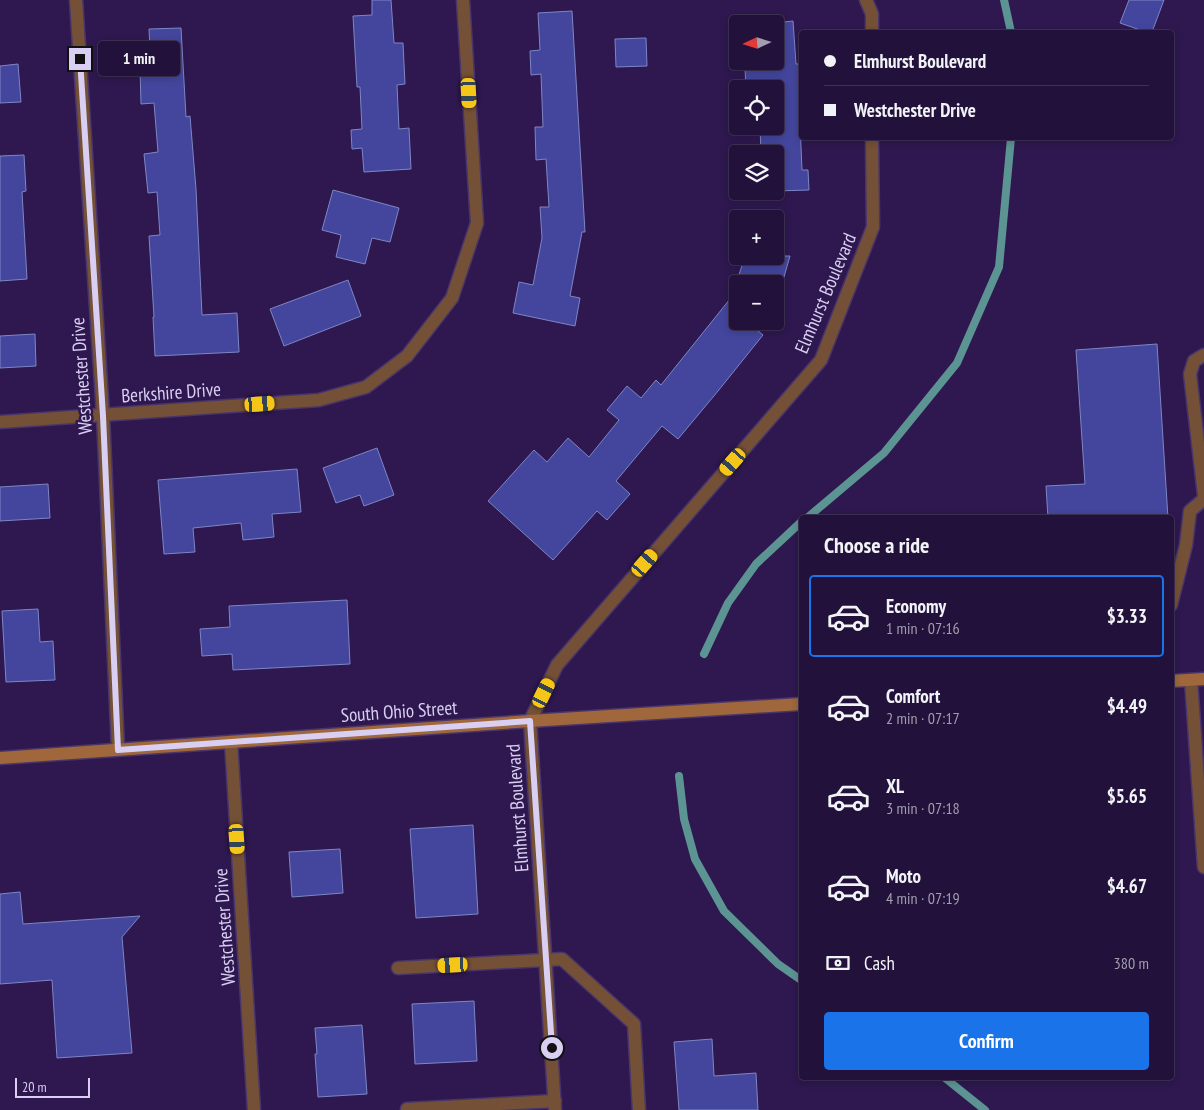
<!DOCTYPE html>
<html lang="en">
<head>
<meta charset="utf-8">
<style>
  body { margin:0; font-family:"PT Sans Narrow",sans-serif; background:#2e2046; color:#f1f3f6; height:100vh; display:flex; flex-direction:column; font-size:19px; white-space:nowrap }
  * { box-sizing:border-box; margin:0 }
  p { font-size:16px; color:#a29eaf }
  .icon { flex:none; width:28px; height:28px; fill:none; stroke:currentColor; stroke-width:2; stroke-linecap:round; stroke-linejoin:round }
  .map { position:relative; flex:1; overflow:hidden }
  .sheet { position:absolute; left:799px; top:515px; width:375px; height:565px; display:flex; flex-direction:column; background:#22123b; border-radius:5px; box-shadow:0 2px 8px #0003,0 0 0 1px #3f3255 }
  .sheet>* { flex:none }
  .hud { position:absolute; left:799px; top:30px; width:375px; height:110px; border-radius:5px; box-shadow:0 2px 8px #0003,0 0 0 1px #3f3255; display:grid; align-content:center; height:110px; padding:0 25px; background:#22123b }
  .needle { width:32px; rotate:266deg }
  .tools { position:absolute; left:729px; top:15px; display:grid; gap:10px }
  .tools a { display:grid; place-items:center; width:55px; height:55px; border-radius:5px; background:#22123b; box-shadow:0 2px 8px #0003,0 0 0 1px #3f3255; font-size:25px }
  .scale { position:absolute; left:15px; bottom:12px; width:75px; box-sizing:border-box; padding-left:5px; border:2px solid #d8cff2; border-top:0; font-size:14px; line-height:18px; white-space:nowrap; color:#d8cff2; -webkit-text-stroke:4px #2e184f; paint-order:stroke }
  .end { position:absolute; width:22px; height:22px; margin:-11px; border:6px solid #d8cff2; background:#111; box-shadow:0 0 0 2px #111 }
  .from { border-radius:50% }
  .bubble { position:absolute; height:35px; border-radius:5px; background:#22123b; box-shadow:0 2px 8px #0003,0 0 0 1px #3f3255; font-size:16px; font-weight:600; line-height:35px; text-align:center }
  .car { position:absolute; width:15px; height:30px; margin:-15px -8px; border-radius:6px; box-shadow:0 0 4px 1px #0007; background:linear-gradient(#f5c518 24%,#345 0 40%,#f5c518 0 76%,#345 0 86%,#f5c518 0) }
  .hud b { display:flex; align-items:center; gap:18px; height:48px; font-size:19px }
  .hud b+b { border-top:1px solid #3f3255 }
  .hud i { width:12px; height:12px; background:#f1f3f6 }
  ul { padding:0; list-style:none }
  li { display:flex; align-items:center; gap:15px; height:82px; margin:0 10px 8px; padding:0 15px; border:2px solid transparent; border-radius:5px }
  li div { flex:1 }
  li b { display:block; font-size:19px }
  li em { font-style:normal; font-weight:600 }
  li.current { border-color:#1a73e8 }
  li>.icon { width:45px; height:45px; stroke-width:1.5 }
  h2 { padding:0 25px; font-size:22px; line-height:60px }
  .pay { display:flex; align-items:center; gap:12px; height:55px; padding:0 25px; font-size:19px }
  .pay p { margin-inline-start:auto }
  .button { display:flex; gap:10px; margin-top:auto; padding:10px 25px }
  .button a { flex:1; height:58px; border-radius:5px; background:#1a73e8; color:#fff; font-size:20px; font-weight:600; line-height:58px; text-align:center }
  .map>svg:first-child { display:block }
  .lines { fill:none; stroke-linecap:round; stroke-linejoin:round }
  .stream { stroke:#5c9493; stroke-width:8 }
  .building { fill:#43469c; stroke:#7e86c6 }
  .lane-casing { stroke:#493569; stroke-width:15 }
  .street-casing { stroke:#493569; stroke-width:15 }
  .secondary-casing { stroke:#493569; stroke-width:15 }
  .lane { stroke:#745136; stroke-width:12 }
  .street { stroke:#745136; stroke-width:12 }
  .secondary { stroke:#9f673b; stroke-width:12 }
  .route { stroke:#d8cff2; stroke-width:6 }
  .labels { text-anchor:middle; stroke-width:5; stroke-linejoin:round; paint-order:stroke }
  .street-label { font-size:19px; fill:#d8cff2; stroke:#2e184f }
</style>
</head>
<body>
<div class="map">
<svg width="1204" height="1110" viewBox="0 0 1204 1110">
  <rect width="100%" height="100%" fill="#2e184f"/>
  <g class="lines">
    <!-- stream -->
    <g class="stream">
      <polyline points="1004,0 1011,32"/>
      <polyline points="807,518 884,453 957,363 999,267 1011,138"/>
      <polyline points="704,654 728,603 756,564 801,522"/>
      <polyline points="679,776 684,819 695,859 724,911 778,964 801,980"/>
      <polyline points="945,1078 985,1110"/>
    </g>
  </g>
  <!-- building -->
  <g class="building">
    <polygon points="372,0 391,0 394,43 403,43 405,84 397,85 399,129 409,128 411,169 364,172 362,148 352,149 351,130 362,129 360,87 357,87 353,16 372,15"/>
    <polygon points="1129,0 1164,0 1152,32 1146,32 1120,23"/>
    <polygon points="572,11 585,232 582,232 570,296 580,298 575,326 513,313 519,282 533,285 542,238 540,207 549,207 546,159 536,160 535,127 543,127 541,74 531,75 530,51 540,50 538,13"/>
    <polygon points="793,21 796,64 801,64 801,101 799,101 802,170 808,170 809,190 775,191 775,154 761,154 760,126 775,126 775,89 746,89 745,68 758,67 758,61 775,61 775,23"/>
    <polygon points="181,28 186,117 190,116 196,189 202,315 237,313 239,352 155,356 153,317 154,317 149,236 160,235 157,192 148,193 144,154 158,152 154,103 141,104 140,69 151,69 149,29"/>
    <polygon points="646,38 647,66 616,67 615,39"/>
    <polygon points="18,64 21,102 0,103 0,66"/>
    <polygon points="24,155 26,191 22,192 27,279 0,281 0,156"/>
    <polygon points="333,190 399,208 390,242 372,238 365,264 336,257 341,235 322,230"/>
    <polygon points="745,256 790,256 782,284 736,284"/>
    <polygon points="348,280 361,316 284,346 270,309"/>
    <polygon points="738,289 738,321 746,321 763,335 718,391 678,439 662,426 616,481 630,494 607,520 597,511 553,560 488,501 534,450 547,462 568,438 589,457 619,420 607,410 627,386 641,398 656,380 661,385"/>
    <polygon points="35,334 36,366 0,368 0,336"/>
    <polygon points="1157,344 1168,518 1048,518 1046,486 1085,484 1076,350"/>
    <polygon points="377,448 394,495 364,506 360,495 336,503 323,468"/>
    <polygon points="297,469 301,512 272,514 274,537 243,540 241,523 193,528 195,552 164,554 158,480"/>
    <polygon points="48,484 50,518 0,521 0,487"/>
    <polygon points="347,600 350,664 233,670 232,654 202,656 200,629 230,627 229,606"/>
    <polygon points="38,609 40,642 53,641 55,680 6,682 2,611"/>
    <polygon points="473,825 478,914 416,918 410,829"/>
    <polygon points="340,849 343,893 292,897 289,852"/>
    <polygon points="20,892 23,924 140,916 122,937 132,1053 57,1058 52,980 0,984 0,894"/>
    <polygon points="474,1001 477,1061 415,1064 412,1004"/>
    <polygon points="362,1025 367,1094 318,1097 315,1054 317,1054 315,1028"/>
    <polygon points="712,1039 714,1076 756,1073 758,1110 679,1110 674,1042"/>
  </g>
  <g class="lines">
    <!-- lane casing -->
    <g class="lane-casing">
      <g id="lane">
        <polyline points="1204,355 1194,361 1190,374 1204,495"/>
        <polyline points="1171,605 1186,545 1190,511 1204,499"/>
        <polyline points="1191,680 1204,867"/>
        <polyline points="398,968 562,959 634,1024 639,1110"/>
        <polyline points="407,1109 555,1101"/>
      </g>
    </g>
    <!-- street casing -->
    <g class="street-casing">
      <g id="street">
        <polyline points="76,0 103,415 118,749"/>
        <polyline points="866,0 872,14 872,32"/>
        <polyline points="0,422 319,400 366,387 407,356 452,298 477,223 463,0"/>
        <polyline points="231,742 254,1110"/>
        <polyline points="555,1110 530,721 557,665 821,360 873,227 872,138"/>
      </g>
    </g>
    <!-- secondary casing -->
    <g class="secondary-casing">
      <g id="secondary">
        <polyline points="1171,681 1204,679"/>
        <polyline points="0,758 530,721 801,704"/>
      </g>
    </g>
    <!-- lane -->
    <use href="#lane" class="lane"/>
    <!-- street -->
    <use href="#street" class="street"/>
    <!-- secondary -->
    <use href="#secondary" class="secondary"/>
  </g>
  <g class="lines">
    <!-- route -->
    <polyline class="route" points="80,59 103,416 118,750 530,721 552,1048"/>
  </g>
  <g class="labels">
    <!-- street labels -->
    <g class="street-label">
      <text transform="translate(825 293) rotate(-67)" y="7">Elmhurst Boulevard</text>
      <text transform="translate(81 376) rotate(-94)" y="7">Westchester Drive</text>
      <text transform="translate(171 392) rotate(-4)" y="7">Berkshire Drive</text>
      <text transform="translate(399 711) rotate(-4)" y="7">South Ohio Street</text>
      <text transform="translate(517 808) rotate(-94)" y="7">Elmhurst Boulevard</text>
      <text transform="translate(224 927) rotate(-94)" y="7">Westchester Drive</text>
    </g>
  </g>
</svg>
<div class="tools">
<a><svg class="needle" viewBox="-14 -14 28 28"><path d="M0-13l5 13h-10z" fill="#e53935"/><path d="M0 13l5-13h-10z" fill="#a29eaf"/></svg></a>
<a><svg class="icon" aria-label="locate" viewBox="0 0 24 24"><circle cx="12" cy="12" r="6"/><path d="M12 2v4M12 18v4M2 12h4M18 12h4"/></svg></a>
<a><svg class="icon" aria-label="layers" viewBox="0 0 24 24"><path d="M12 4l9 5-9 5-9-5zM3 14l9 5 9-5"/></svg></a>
<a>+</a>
<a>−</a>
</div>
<div class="scale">20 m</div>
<i class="end from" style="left:552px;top:1048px"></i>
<i class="end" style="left:80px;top:59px"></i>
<div class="bubble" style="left:98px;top:41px;width:82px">1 min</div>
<i class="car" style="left:469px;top:93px;rotate:177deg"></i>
<i class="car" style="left:260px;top:404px;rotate:86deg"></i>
<i class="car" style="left:733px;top:462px;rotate:221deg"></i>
<i class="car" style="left:645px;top:563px;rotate:41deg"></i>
<i class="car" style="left:544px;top:693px;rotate:26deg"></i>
<i class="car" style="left:237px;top:839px;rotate:176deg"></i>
<i class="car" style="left:453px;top:965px;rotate:267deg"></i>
<div class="hud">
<b><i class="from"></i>Elmhurst Boulevard</b>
<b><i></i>Westchester Drive</b>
</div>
<section class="sheet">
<h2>Choose a ride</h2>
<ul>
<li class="current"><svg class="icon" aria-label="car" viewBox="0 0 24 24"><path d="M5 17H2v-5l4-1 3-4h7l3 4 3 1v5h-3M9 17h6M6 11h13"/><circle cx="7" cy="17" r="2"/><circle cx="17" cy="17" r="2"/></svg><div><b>Economy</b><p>1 min · 07:16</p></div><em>$3.33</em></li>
<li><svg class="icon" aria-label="car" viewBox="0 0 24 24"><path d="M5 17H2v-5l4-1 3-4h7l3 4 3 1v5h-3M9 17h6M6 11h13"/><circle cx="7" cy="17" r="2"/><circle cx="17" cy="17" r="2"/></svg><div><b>Comfort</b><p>2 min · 07:17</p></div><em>$4.49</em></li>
<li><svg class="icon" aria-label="car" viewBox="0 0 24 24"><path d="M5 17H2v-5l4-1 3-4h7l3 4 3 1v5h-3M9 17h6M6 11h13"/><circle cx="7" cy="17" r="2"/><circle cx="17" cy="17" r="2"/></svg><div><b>XL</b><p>3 min · 07:18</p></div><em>$5.65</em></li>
<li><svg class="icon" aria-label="car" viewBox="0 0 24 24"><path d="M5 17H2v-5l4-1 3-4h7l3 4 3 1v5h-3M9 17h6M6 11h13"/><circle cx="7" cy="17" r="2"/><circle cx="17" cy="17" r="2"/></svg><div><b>Moto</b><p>4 min · 07:19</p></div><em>$4.67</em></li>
</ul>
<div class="pay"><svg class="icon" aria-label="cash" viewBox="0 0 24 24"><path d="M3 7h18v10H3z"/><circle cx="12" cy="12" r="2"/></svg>Cash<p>380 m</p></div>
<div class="button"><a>Confirm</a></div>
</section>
</div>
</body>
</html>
